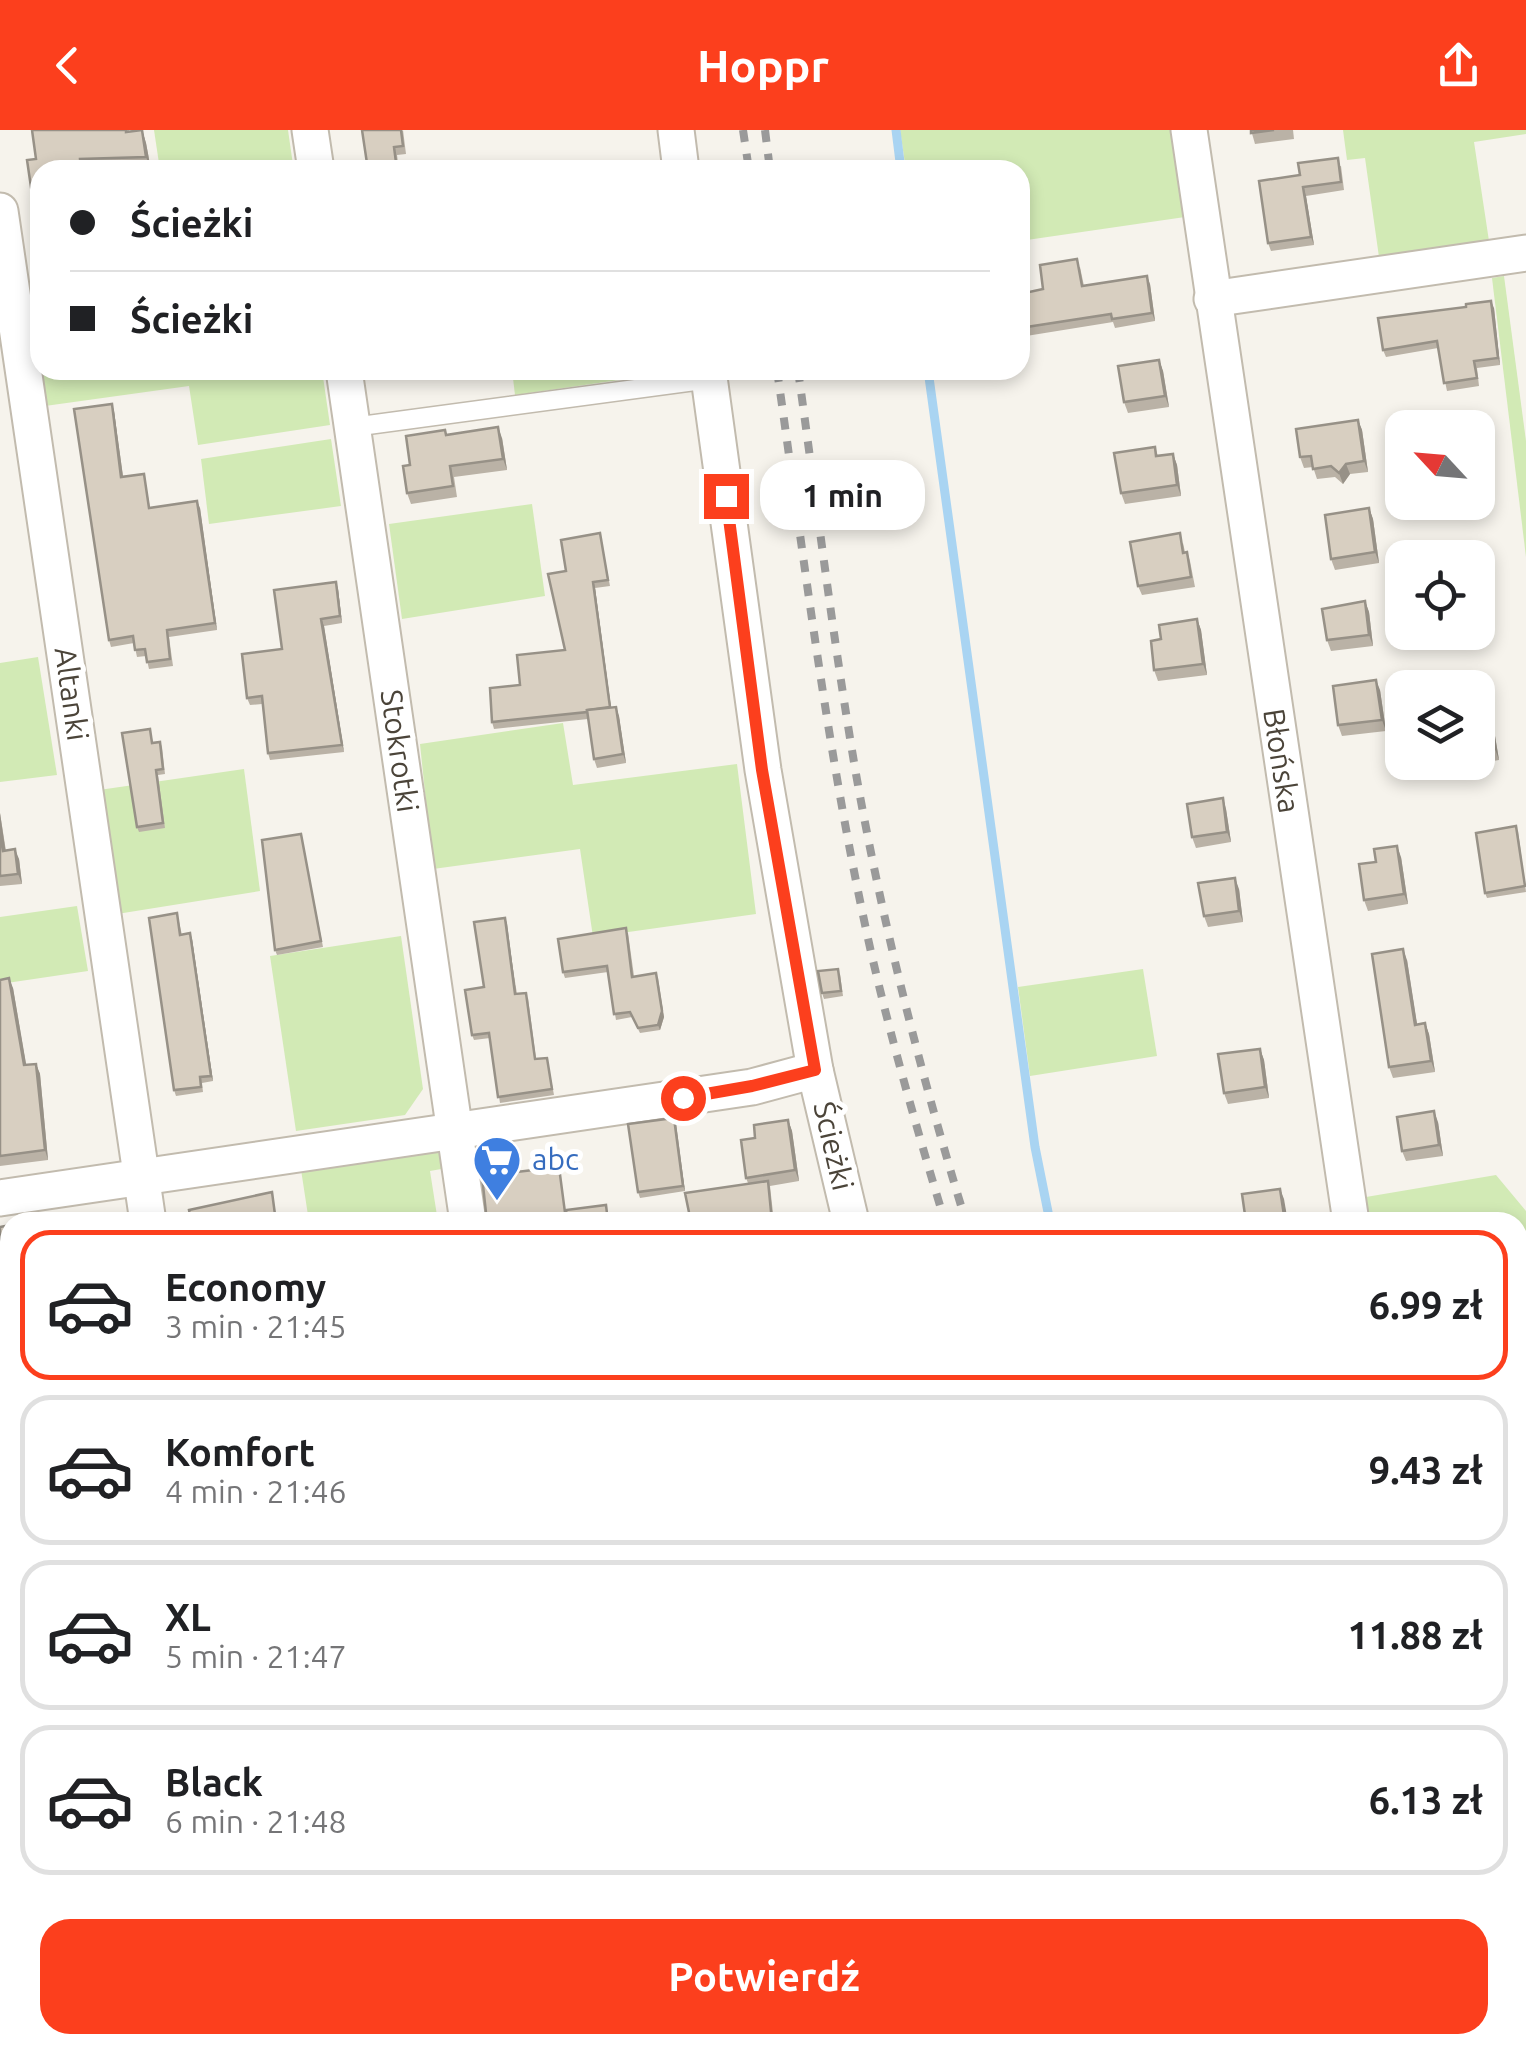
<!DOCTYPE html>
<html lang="pl">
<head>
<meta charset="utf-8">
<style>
  body { margin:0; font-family:Ubuntu,sans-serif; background:#f6f6f6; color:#202124; height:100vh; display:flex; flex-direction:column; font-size:38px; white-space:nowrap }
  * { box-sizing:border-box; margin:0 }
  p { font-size:32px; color:#757577 }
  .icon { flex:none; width:55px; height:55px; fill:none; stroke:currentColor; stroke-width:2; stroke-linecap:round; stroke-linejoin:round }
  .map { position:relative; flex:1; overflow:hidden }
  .sheet { position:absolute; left:0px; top:1082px; width:1528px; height:842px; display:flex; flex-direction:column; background:#fff; border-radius:30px 30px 0 0; box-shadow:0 5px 15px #0003 }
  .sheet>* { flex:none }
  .top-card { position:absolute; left:30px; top:30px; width:1000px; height:220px; border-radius:30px; box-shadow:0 5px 15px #0003; display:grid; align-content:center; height:220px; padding:0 40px; background:#fff }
  .needle { width:65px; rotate:296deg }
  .fabs { position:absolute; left:1385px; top:280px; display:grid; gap:20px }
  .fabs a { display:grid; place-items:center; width:110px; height:110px; border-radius:20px; background:#fff; box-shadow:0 5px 15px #0003; font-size:50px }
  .end { position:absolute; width:45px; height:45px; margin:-22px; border:12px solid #fc3f1d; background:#fff; box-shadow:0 0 0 5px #fff }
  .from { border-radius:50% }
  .bubble { position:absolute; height:70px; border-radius:30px; background:#fff; box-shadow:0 5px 15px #0003; font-size:32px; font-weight:700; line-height:70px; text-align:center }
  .top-card b { display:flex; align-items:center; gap:35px; height:95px; font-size:38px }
  .top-card b+b { border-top:2px solid #e0e0e0 }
  .top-card i { width:25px; height:25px; background:#202124 }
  ul { padding:18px 0 0; list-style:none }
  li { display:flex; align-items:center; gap:30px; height:150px; margin:0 20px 15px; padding:0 20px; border:5px solid #e0e0e0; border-radius:30px }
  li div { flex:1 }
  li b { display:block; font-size:38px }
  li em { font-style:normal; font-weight:700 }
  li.selected { border-color:#fc3f1d }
  li>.icon { width:90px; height:90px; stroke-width:1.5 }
  .button { display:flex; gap:20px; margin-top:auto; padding:20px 40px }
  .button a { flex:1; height:115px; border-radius:30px; background:#fc3f1d; color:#fff; font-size:40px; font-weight:700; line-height:115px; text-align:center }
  header { display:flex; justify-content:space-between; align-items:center; height:130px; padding:0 40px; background:#fc3f1d; color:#fff; font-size:45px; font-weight:700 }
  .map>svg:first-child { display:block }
  .green { fill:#d2eab5 }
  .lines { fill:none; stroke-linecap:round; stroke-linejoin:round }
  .stream { stroke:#a9d4f2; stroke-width:9 }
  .lane-casing { stroke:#c2bbae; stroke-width:21 }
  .street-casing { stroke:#c2bbae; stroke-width:39 }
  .lane { stroke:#fff; stroke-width:18 }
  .street { stroke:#fff; stroke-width:35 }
  .rail { stroke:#9a9a9a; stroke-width:8; stroke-dasharray:12 12; stroke-linecap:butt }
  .wall { fill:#bab2a6 }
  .shaded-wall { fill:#979187 }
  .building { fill:#d8cfc1; stroke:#979187; stroke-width:2.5 }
  .route { stroke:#fc3f1d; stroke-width:12 }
  .labels { text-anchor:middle; stroke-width:10; stroke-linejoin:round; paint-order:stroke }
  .street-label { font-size:30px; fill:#4b4439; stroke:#fff }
  .shop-label { font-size:30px; fill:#366cbe; stroke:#fff; text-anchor:start }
</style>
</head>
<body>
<header><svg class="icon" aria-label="back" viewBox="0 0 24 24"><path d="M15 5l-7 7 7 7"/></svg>Hoppr<svg class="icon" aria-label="share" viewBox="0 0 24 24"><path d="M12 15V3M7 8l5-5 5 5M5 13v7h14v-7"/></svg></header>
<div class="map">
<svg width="1526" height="1924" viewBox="0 0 1526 1924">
  <rect width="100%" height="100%" fill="#f6f3ec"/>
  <!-- green -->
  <g class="green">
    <polygon points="154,0 288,0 293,35 258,40 160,40"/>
    <polygon points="900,0 1172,0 1185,87 1020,111 1020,40 906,40"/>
    <polygon points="1343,0 1526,0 1526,4 1474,12 1489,111 1379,127 1365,28 1347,30"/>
    <polygon points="1504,146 1526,311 1526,427 1492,148"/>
    <polygon points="40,240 322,240 330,295 198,315 189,256 45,276"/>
    <polygon points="512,240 664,240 661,244 515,265"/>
    <polygon points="331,309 341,376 209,394 201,329"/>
    <polygon points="532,374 545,466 402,489 389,394"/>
    <polygon points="38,527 57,645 0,652 0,533"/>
    <polygon points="563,593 573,655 737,634 756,784 593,807 580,719 433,739 420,614"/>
    <polygon points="244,639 260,761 117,784 99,660"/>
    <polygon points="77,776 88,841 0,854 0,787"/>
    <polygon points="401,806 423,959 405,985 296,1001 270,826"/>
    <polygon points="1143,839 1157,926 1030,946 1018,857"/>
    <polygon points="428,1017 445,1027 447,1038 430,1041 438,1092 309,1092 300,1033"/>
    <polygon points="1496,1045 1526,1081 1526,1212 1518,1213 1518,1092 1370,1092 1366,1067"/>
    <polygon points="397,1915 1255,1915 1261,1924 330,1924"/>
  </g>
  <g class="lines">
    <!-- stream -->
    <g class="stream">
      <polyline points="896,0 901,40"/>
      <polyline points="928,240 1035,1017 1050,1092"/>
      <polyline points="1518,1225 1526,1223"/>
      <polyline points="1518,1287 1526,1286"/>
      <polyline points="0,1444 10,1443"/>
      <polyline points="0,1496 10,1494"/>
      <polyline points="1281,1915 1287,1924"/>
    </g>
    <!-- lane casing -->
    <g class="lane-casing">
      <g id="lane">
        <polyline points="353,297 710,249"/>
        <polyline points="738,1915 739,1924"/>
      </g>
    </g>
    <!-- street casing -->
    <g class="street-casing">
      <g id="street">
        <polyline points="310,0 316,40"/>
        <polyline points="676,0 681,40"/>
        <polyline points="1189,0 1351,1092"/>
        <polyline points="0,81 148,1092"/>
        <polyline points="1212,169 1526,123"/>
        <polyline points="344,240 468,1092"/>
        <polyline points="708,240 763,640 815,940 851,1092"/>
        <polyline points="0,1068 752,957 815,940"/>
        <polyline points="1518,1252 1526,1250"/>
        <polyline points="0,1471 10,1470"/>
      </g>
    </g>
    <!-- lane -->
    <use href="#lane" class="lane"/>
    <!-- street -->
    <use href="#street" class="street"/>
    <!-- rail -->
    <g class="rail">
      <polyline points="743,0 749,40"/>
      <polyline points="765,0 770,40"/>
      <path d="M 777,240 C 805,435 828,630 871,822 C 892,913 918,1003 945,1092"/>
      <path d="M 798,240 C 817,375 833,510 856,644 C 883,796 921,945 966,1092"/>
      <polyline points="1328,1915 1334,1924"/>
      <polyline points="1352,1915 1358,1924"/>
    </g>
  </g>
  <!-- wall -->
  <g class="wall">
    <polygon points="32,0 129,0 129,2 142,0 146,13 151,40 40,40 40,76 37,76 32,64 36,29"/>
    <polygon points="403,0 406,24 397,25 399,40 368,40"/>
    <polygon points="1251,0 1293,0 1294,9 1255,14"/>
    <polygon points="1341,36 1344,60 1306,66 1314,115 1271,121 1268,113 1300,45"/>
    <polygon points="1080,137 1084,156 1150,154 1155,191 1115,198 1113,192 1020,207 1020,164 1043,159"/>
    <polygon points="1494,178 1500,235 1477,238 1479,256 1447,261 1438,218 1386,227 1383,220"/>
    <polygon points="1159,230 1163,241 1169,277 1128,283 1124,272"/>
    <polygon points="114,281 123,346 144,344 150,378 200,378 217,500 169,507 173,536 149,539 146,526 137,527 134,513 111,517 109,510"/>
    <polygon points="1358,290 1362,300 1368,342 1350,344 1343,354 1335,347 1317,349 1313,337 1304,338 1300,327"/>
    <polygon points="447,305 502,308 507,340 454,347 457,367 411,374 407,363 410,335"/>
    <polygon points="1155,317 1158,326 1173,324 1177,335 1181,366 1125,374 1121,363"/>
    <polygon points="1369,378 1373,389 1379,433 1335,440 1331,429"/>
    <polygon points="600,403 610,456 595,458 611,577 619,586 626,633 597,638 594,629 588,589 494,599 492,592 520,555 565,520 566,441"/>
    <polygon points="1183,413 1185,422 1187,422 1190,431 1195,457 1142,465 1138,456"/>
    <polygon points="338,459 342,493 324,496 344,622 270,630 268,623 262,574 250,575 247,568"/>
    <polygon points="1365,471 1369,482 1373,516 1331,521 1327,510"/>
    <polygon points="1197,489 1201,500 1207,545 1158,551 1154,540"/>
    <polygon points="1380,560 1386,601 1342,606 1338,595"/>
    <polygon points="1487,571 1491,582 1499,630 1459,637 1457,632 1478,632 1478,573"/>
    <polygon points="150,599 153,613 160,612 162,617 165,644 158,645 165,698 139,702 137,697"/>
    <polygon points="1226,679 1231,712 1196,718 1192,707"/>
    <polygon points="0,683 6,721 19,729 22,754 0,756"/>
    <polygon points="1518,701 1526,762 1487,768 1485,763"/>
    <polygon points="301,704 323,817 277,825 275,820"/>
    <polygon points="1401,727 1408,774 1368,781 1364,770"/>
    <polygon points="1239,759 1243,792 1208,797 1204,786"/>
    <polygon points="177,783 182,805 192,809 213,951 202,953 203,962 176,966 174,960"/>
    <polygon points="505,788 517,864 528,868 536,929 547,928 554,965 500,973 490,908 474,910 472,905 484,857"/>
    <polygon points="628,803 634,846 658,848 664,887 660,900 640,903 632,887 616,890 608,842 565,848 563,842"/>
    <polygon points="1407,830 1417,895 1425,893 1429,904 1435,942 1393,948 1389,937"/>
    <polygon points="840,844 843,866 824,869 822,863"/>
    <polygon points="0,850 13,858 26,935 36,934 40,944 48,1030 0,1036"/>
    <polygon points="1260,919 1264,930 1269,968 1228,974 1224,963"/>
    <polygon points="674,988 685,1061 640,1068 638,1062"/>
    <polygon points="788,990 792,1001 799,1051 770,1056 774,1092 691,1092 748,1053 746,1048 755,1008"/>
    <polygon points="1438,992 1443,1026 1406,1031 1402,1021"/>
    <polygon points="10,1095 10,1181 0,1183 0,1097"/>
  </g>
  <!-- shaded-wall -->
  <g class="shaded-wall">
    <polygon points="142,0 146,13 151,40 146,27"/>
    <polygon points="1303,57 1306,66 1314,115 1311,107"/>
    <polygon points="1147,146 1150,154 1155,191 1152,183"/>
    <polygon points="1491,171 1494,178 1500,235 1498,228"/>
    <polygon points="1159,230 1163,241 1169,277 1165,266"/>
    <polygon points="112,274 114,281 124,354 121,347"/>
    <polygon points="1358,290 1362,300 1368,342 1364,331"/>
    <polygon points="498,297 502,308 507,340 503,329"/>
    <polygon points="1173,324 1177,335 1181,366 1177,355"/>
    <polygon points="1346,334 1350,344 1343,354 1339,343"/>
    <polygon points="197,371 200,378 217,500 215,493"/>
    <polygon points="1369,378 1373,389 1379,433 1375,422"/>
    <polygon points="336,452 338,459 342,493 340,486"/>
    <polygon points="593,452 595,458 612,586 610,580"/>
    <polygon points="1365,471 1369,482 1373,516 1369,505"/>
    <polygon points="321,489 324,496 344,622 342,615"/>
    <polygon points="1197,489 1201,500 1207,545 1203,534"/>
    <polygon points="1376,550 1380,560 1386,601 1382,590"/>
    <polygon points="1487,571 1491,582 1499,630 1495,619"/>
    <polygon points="616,577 619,586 626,633 623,624"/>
    <polygon points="1223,668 1226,679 1231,712 1227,702"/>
    <polygon points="0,683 7,731 3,721 0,697"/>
    <polygon points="1397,716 1401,727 1408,774 1404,764"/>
    <polygon points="15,719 19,729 22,754 18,744"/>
    <polygon points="1235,748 1239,759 1243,792 1239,781"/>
    <polygon points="505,788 507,793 517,870 515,864"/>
    <polygon points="190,803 192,809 213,951 211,946"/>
    <polygon points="1403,819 1407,830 1419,906 1415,895"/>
    <polygon points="656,843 664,887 660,900 658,895"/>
    <polygon points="9,848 13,858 28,945 24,935"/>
    <polygon points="1425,893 1429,904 1435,942 1431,931"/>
    <polygon points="1260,919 1264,930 1269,968 1265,957"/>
    <polygon points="36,934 40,944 48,1030 45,1020"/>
    <polygon points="1434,981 1438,992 1443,1026 1439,1015"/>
    <polygon points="674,988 676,993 685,1061 683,1056"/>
    <polygon points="788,990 792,1001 799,1051 795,1040"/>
    <polygon points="1280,1059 1284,1069 1288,1092 1285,1092"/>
  </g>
  <!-- building -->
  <g class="building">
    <polygon points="32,0 126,0 126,2 142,0 146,27 80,29 81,40 40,40 40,62 32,64 27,30 36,29"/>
    <polygon points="362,0 401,0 403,16 394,17 397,40 368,40"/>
    <polygon points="1251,0 1274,0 1251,3"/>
    <polygon points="1338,28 1341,52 1303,57 1311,107 1268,113 1259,51 1300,45 1298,33"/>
    <polygon points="229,34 230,40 193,40 193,38"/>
    <polygon points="1077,129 1082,156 1147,146 1152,183 1112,189 1111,184 1020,198 1020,164 1043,159 1040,135"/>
    <polygon points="1491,171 1498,228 1474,231 1477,248 1444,253 1437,211 1383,220 1378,188 1466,177 1466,174"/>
    <polygon points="1159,230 1165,266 1124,272 1118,236"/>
    <polygon points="112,274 121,347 144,344 149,378 197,371 215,493 167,500 170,529 147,532 145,519 135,520 133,506 109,510 74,279"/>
    <polygon points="1358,290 1364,331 1346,334 1339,343 1331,336 1313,339 1311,326 1300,327 1296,299"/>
    <polygon points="498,297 503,329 450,336 453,356 407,363 403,336 410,335 406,306 445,300 446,305"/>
    <polygon points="1155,317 1156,326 1173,324 1177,355 1121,363 1114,323"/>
    <polygon points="1369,378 1375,422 1331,429 1325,385"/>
    <polygon points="600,403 608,450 593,452 610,577 587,580 587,582 492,592 490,558 520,555 517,525 565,520 548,444 566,441 561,410"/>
    <polygon points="1180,403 1183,423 1187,422 1191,447 1138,456 1130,412"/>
    <polygon points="336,452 340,486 321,489 342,615 268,623 262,566 247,568 242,524 282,519 274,460"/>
    <polygon points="1365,471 1369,505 1327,510 1322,479"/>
    <polygon points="1197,489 1203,534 1154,540 1151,511 1161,509 1159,495"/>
    <polygon points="1376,550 1382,590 1338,595 1333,556"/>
    <polygon points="1487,571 1495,619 1478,622 1478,573"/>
    <polygon points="616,577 623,624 594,629 587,580"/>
    <polygon points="150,599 152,613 160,612 163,639 156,640 163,693 137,697 122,603"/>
    <polygon points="1223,668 1227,702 1192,707 1187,674"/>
    <polygon points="1516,696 1525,756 1485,763 1476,703"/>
    <polygon points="0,697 3,721 15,719 18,744 0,746"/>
    <polygon points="301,704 321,811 275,820 262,710"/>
    <polygon points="1397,716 1404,764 1364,770 1359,734 1376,732 1374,719"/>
    <polygon points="1235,748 1239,781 1204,786 1198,753"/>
    <polygon points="177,783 180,805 190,803 211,946 200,947 201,957 174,960 149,788"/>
    <polygon points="505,788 515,864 526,863 535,929 547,928 552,959 498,967 489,903 472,905 465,860 484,857 474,792"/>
    <polygon points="626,798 632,847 656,843 662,881 658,895 638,898 630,882 614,884 607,836 563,842 558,809"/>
    <polygon points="1403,819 1415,895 1425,893 1431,931 1389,937 1372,824"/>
    <polygon points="838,839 841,861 822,863 818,841"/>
    <polygon points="9,848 24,935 36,934 45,1020 0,1026 0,850"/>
    <polygon points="1260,919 1265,957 1224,963 1218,924"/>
    <polygon points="1434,981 1439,1015 1402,1021 1397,987"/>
    <polygon points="674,988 683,1056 638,1062 628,994"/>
    <polygon points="788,990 795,1040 746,1048 741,1010 755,1008 754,995"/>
    <polygon points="559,1037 566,1090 544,1092 487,1092 482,1046"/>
    <polygon points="768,1051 772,1092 691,1092 685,1063"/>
    <polygon points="1280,1059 1285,1092 1246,1092 1242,1064"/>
    <polygon points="272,1062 276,1092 191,1092 189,1080"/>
    <polygon points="606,1075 608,1092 568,1092 566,1080"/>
    <polygon points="10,1095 10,1171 0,1173 0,1097"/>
  </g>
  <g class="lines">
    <!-- route -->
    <polyline class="route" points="683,968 752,956 815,940 762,640 726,366"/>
  </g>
  <!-- icons -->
  <defs>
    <g id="supermarket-pin" transform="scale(2.5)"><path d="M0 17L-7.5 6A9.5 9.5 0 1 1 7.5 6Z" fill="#3f7fe0" stroke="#fff"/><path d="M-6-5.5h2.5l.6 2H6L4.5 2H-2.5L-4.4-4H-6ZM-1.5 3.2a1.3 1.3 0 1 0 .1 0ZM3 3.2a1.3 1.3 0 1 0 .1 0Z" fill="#fff"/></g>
  </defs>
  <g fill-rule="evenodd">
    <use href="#supermarket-pin" x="497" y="1030"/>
  </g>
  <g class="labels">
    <!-- street labels -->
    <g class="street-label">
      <text transform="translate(71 564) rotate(82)" y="10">Altanki</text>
      <text transform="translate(399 621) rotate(82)" y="10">Stokrotki</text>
      <text transform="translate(1281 631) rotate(81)" y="10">Błońska</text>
      <text transform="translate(833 1016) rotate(77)" y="10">Ścieżki</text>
    </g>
    <!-- shop labels -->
    <g class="shop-label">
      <text x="532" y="1040">abc</text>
    </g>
  </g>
</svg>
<div class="fabs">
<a><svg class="needle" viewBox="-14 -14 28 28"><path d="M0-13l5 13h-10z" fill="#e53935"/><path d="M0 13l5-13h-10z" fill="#757577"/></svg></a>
<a><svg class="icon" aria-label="locate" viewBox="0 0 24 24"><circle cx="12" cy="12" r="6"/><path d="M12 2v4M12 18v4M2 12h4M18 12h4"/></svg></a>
<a><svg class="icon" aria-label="layers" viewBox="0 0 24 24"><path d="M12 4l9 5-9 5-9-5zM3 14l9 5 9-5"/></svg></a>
</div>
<i class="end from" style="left:683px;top:968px"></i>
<i class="end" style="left:726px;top:366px"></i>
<div class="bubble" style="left:760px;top:330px;width:165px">1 min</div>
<div class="top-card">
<b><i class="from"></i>Ścieżki</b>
<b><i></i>Ścieżki</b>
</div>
<section class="sheet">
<ul>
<li class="selected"><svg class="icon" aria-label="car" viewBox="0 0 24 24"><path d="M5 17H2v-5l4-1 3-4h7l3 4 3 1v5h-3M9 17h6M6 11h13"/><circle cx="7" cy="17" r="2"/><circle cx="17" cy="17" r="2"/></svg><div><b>Economy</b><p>3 min · 21:45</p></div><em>6.99 zł</em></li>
<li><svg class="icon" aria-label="car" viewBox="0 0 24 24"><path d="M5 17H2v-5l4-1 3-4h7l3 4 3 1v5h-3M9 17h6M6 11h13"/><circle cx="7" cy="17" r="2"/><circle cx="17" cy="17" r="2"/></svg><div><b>Komfort</b><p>4 min · 21:46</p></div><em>9.43 zł</em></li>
<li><svg class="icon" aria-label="car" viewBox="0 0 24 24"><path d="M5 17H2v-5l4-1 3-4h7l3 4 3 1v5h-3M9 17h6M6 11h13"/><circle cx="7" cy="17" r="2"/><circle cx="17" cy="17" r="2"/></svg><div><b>XL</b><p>5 min · 21:47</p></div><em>11.88 zł</em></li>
<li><svg class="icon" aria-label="car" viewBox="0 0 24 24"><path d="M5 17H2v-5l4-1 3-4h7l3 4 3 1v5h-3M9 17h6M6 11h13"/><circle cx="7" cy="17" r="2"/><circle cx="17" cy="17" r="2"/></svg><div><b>Black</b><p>6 min · 21:48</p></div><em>6.13 zł</em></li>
</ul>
<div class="button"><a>Potwierdź</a></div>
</section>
</div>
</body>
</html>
